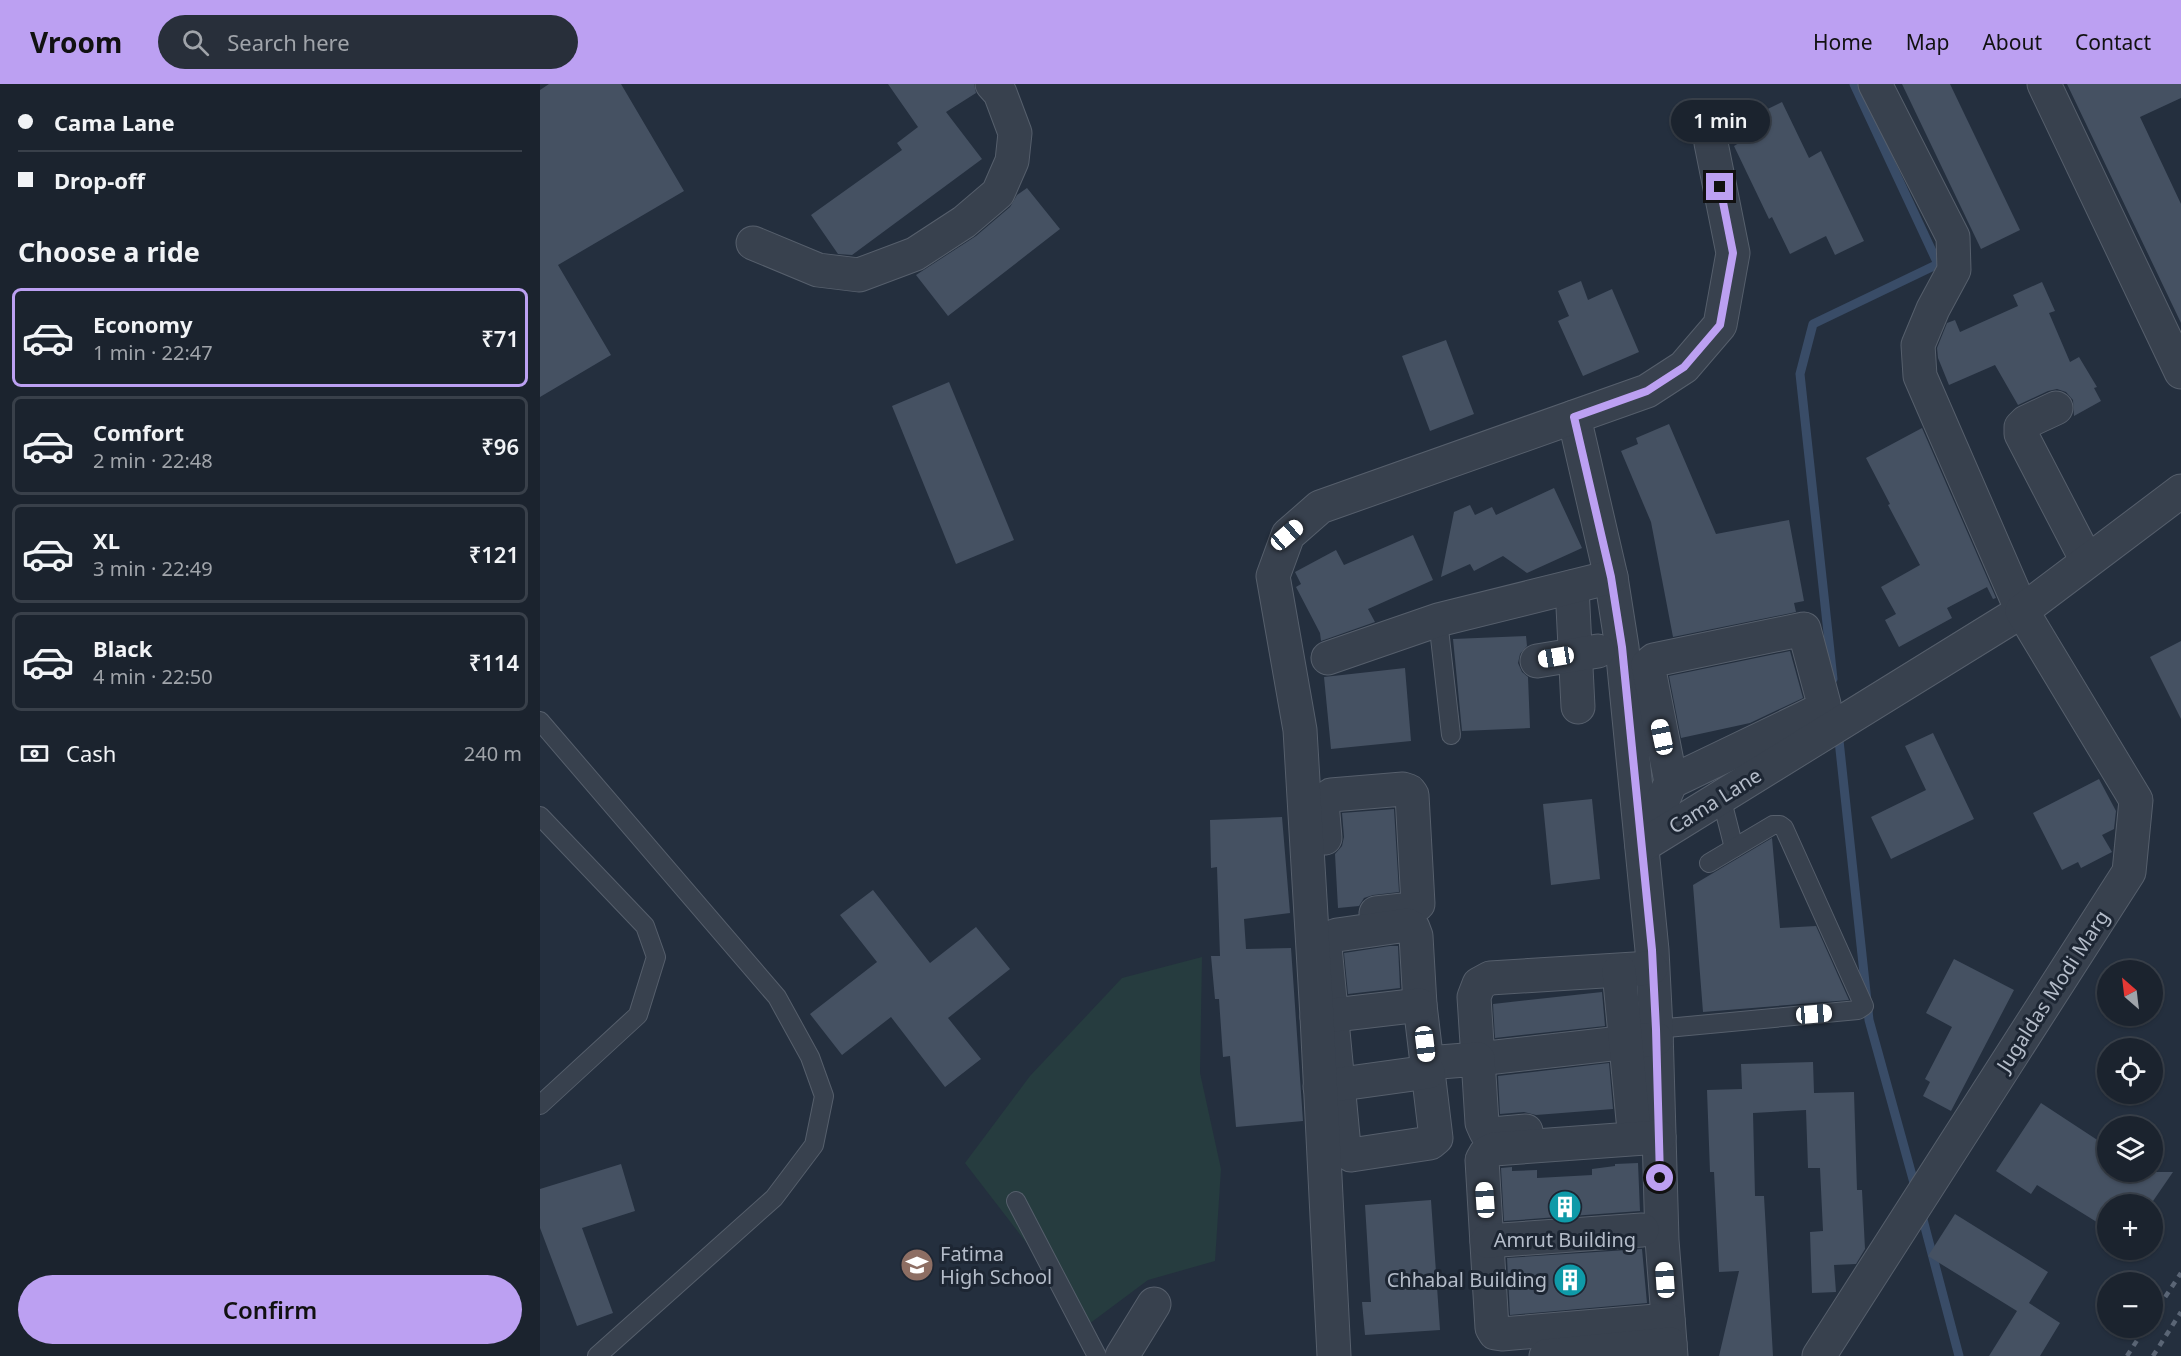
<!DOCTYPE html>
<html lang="en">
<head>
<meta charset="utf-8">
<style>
  body { margin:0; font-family:"Noto Sans",sans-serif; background:#282f3a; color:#f1f3f6; height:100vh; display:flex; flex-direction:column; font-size:22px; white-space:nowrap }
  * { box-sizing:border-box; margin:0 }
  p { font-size:20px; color:#a0a4aa }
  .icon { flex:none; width:33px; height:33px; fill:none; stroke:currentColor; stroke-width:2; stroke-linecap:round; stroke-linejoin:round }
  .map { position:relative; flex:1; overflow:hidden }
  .panel { display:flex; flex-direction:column; background:#1b232e; width:540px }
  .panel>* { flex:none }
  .guide { display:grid; align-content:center; height:132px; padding:0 18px; background:#1b232e }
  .needle { width:39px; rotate:332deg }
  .buttons { position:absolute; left:1557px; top:876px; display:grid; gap:12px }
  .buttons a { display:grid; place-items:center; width:66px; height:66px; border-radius:50%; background:#1b232e; box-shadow:0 2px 4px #0004,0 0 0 2px #39404a; font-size:30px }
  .end { position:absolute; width:27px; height:27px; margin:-14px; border:8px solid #bca0f2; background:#111; box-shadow:0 0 0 3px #111 }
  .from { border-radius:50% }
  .bubble { position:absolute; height:42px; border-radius:21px; background:#1b232e; box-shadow:0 2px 4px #0004,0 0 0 2px #39404a; font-size:20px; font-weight:600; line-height:42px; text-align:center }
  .car { position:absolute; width:18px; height:36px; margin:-18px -9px; border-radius:8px; box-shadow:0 0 4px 2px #0007; background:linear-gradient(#fff 24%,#345 0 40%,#fff 0 76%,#345 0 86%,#fff 0) }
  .guide b { display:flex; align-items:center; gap:21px; height:57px; font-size:22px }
  .guide b+b { border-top:2px solid #39404a }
  .guide i { width:15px; height:15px; background:#f1f3f6 }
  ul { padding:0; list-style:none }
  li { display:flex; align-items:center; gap:18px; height:99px; margin:0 12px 9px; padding:0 6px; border:3px solid #39404a; border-radius:9px }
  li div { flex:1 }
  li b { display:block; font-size:22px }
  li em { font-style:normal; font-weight:600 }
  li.selected { border-color:#bca0f2 }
  li>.icon { width:54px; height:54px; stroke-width:1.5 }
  h2 { padding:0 18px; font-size:27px; line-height:72px }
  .pay { display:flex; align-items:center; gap:15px; height:66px; padding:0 18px; font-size:22px }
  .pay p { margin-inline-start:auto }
  .cta { display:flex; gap:12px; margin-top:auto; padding:12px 18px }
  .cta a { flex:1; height:69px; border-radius:36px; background:#bca0f2; color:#111; font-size:24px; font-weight:600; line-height:69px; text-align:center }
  header { display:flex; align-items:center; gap:36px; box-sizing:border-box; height:84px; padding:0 30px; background:#bca0f2; color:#111 }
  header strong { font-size:28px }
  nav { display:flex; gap:33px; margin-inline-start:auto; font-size:21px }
  .search { width:420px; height:54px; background:#282f3a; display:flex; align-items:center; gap:15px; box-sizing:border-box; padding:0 21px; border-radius:33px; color:#a0a4aa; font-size:22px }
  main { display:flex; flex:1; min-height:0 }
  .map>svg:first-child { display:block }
  .green { fill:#263c3f }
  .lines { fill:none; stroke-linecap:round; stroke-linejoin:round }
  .stream { stroke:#394c67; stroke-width:9 }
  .building { fill:#455162 }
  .service-casing { stroke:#565f6c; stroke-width:20 }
  .minor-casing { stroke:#565f6c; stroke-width:35 }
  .tertiary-casing { stroke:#565f6c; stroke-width:35 }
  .service { stroke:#38414e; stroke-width:18 }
  .minor { stroke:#38414e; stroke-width:33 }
  .tertiary { stroke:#38414e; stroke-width:33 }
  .rail { stroke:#5a6575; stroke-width:4.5; stroke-dasharray:6 6; stroke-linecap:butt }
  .route { stroke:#bca0f2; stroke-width:8 }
  .labels { text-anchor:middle; stroke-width:6; stroke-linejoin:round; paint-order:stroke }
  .street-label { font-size:20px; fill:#b4bcc9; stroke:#1d2633 }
  .poi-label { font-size:20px; fill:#b4bcc9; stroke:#1d2633 }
</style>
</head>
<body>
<header>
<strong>Vroom</strong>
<div class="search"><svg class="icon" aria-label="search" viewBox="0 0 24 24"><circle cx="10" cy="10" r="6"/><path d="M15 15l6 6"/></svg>Search here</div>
<nav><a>Home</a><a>Map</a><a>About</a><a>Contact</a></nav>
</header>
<main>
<section class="panel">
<div class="guide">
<b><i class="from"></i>Cama Lane</b>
<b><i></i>Drop-off</b>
</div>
<h2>Choose a ride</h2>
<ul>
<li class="selected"><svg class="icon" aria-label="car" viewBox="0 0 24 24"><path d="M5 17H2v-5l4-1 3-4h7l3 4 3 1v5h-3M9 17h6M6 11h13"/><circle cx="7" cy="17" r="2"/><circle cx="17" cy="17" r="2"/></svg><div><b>Economy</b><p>1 min · 22:47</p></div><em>₹71</em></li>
<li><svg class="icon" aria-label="car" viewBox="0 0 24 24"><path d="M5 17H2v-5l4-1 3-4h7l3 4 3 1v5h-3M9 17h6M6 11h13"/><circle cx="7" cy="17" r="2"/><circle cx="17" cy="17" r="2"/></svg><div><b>Comfort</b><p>2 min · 22:48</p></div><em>₹96</em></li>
<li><svg class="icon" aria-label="car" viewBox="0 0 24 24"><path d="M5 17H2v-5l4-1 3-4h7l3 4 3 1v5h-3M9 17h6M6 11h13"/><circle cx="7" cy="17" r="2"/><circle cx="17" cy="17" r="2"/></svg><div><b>XL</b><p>3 min · 22:49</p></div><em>₹121</em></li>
<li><svg class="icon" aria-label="car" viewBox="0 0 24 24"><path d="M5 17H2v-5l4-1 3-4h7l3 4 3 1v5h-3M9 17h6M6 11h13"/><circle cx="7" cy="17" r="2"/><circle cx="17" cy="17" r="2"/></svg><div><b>Black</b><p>4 min · 22:50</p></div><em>₹114</em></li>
</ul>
<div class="pay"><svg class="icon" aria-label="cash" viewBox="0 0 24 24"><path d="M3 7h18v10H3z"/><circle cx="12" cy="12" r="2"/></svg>Cash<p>240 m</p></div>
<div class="cta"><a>Confirm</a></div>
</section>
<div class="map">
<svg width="1641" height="1272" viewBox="0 0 1641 1272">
  <rect width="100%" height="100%" fill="#242f3e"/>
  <!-- green -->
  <polygon class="green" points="662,873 660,989 681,1085 675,1177 608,1196 549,1240 425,1079 490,992 582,894"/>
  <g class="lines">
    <!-- stream -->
    <g class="stream">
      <polyline points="1293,595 1260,290 1273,240 1398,180 1314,0"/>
      <polyline points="1298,647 1329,936 1376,1106"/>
      <polyline points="1381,1128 1419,1272"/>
    </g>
  </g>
  <!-- building -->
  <g class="building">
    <polygon points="9,0 81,0 144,107 18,181 71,271 0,313 0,6"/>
    <polygon points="348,0 434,0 436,9 406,28 442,75 312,171 298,170 271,131 362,66 357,59 378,43"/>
    <polygon points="1362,0 1410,0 1480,146 1441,165"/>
    <polygon points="1527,0 1641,0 1641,14 1600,33 1641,120 1641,239"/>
    <polygon points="1242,18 1269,74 1281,67 1324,157 1295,171 1286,152 1250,170 1232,133 1229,135 1194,62 1199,59 1191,43"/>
    <polygon points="487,104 520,145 408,232 376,191 436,152 470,123 477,111"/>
    <polygon points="1041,197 1048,216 1072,205 1099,268 1043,292 1018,237 1029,232 1018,207"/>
    <polygon points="1502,198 1515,227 1509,229 1530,278 1539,273 1557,303 1554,304 1561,317 1534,332 1533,316 1526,308 1517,305 1508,307 1478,321 1455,281 1409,301 1398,274 1397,264 1407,239 1415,236 1420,248 1478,222 1473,211"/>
    <polygon points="906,256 934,330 890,347 862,272"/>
    <polygon points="409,298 474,456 416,480 352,322"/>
    <polygon points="1129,340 1176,450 1249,436 1264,517 1254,519 1256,528 1133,553 1111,438 1081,367 1098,360 1096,354"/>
    <polygon points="1382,344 1456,514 1453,515 1447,503 1407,524 1412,534 1359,563 1345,536 1356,530 1341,503 1380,481 1348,421 1350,420 1326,374"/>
    <polygon points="1014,404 1042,464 987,489 963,472 934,487 930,480 901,493 914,428 930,421 935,431 952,423 956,431"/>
    <polygon points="873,451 893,496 828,525 835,538 781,557 780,549 756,503 761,500 755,488 796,466 804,481"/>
    <polygon points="986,552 987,562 980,570 978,579 982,588 988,593 990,644 922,647 913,555"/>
    <polygon points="1641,557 1641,635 1610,573"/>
    <polygon points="1250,567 1263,614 1210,639 1141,654 1129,592"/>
    <polygon points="865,584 871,657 791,665 784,593"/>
    <polygon points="1393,649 1434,735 1351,775 1331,733 1386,706 1365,662"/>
    <polygon points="1559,695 1576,727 1574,745 1562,751 1572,768 1541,784 1538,778 1522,786 1493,729"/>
    <polygon points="1052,715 1060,795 1011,801 1003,720"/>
    <polygon points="854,725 859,808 833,811 824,814 819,822 798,824 795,770 802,762 804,753 802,729"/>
    <polygon points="742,733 750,829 704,835 706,865 751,864 763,1037 696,1043 690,972 683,973 679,915 675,915 671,872 680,872 677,783 671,784 670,736"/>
    <polygon points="1232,754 1240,844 1276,842 1309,916 1163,928 1153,801"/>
    <polygon points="333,806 390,879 436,843 470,885 408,934 441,975 405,1003 351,933 302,971 270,930 337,878 300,831"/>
    <polygon points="850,862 858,862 860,904 808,910 804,869"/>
    <polygon points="1414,875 1474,906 1411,1027 1383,1012 1390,998 1385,995 1412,943 1386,929"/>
    <polygon points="1062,908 1065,942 955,954 953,920"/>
    <polygon points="1273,978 1274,1009 1314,1008 1317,1106 1322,1106 1325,1165 1316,1180 1294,1181 1296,1208 1272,1209 1270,1148 1283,1147 1280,1084 1268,1084 1266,1026 1213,1029 1215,1112 1224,1112 1233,1272 1179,1272 1199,1187 1179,1188 1174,1088 1170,1088 1167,1006 1202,1005 1201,980"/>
    <polygon points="1069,979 1073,1025 996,1031 984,1028 960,1030 958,992"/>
    <polygon points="1501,1019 1568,1063 1568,1088 1633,1088 1611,1120 1568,1120 1568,1145 1497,1101 1491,1110 1456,1087"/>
    <polygon points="1098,1079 1100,1127 964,1137 961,1084 972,1083 972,1087 997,1086 997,1094 1052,1091 1052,1085 1075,1082 1075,1080"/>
    <polygon points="81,1080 95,1127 42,1144 73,1229 37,1242 0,1144 0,1105"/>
    <polygon points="891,1116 900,1246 825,1251 822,1218 831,1218 825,1121"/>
    <polygon points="1415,1130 1508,1188 1489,1219 1520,1239 1500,1272 1449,1272 1477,1227 1388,1172"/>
    <polygon points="1102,1165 1107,1219 970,1231 967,1174"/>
  </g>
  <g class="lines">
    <!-- service casing -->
    <g class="service-casing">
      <g id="service">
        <polyline points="898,536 911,651"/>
        <polyline points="0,637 237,913 270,973 284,1012 274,1061 234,1114 57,1272"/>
        <polyline points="1181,713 1194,764"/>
        <polyline points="0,732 105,842 116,873 98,931 0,1021"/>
        <polyline points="1116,945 1318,926 1324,922 1244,744 1240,741 1233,741 1169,779"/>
        <polyline points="476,1117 557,1272"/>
      </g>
    </g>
    <!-- minor casing -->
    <g class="minor-casing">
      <g id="minor">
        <polyline points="1504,0 1641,288"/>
        <polyline points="213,159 278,186 319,191 375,170 424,138 458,109 472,77 475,49 460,9 452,0"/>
        <polyline points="1516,324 1486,338 1481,343 1481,350 1547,477"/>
        <polyline points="1034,333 1071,493 1082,563 1112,866 1116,945 1122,1156 1131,1272"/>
        <polyline points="1032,503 1038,623"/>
        <polyline points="788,574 898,536 1071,493"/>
        <polyline points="997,577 1058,567"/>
        <polyline points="785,754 782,718 791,711 863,705 869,707 872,711 878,820 872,825 836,829"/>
        <polyline points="1103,761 1131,698 1108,581 1114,576 1264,545 1284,620 1278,627 1264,634 1131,698"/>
        <polyline points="1102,762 1482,527 1380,292 1378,261 1393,225 1414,186 1413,153 1335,0"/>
        <polygon points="867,841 873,844 876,852 880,921 896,1054 890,1059 811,1071 807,1068 804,1063 785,863 790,854 797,851"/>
        <polyline points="1111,884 950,894 939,900 934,913 938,975 1116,955"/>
        <polyline points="1079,887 1093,1036"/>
        <polyline points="777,933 880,921"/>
        <polyline points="887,979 938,975 942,1039 946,1048 952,1050 986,1047"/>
        <polyline points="780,1003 888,988"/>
        <polyline points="1119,1053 954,1065 946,1069 942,1076 952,1244 955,1249 962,1250 1128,1236"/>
        <polyline points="947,1157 1102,1146"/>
        <polyline points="582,1272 614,1220"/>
        <polyline points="794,1272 777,933 760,646 733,492 748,451 780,423 1107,307 1144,283 1180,241 1193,169 1171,59"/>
        <polyline points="1006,1272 1130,1260"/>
      </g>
    </g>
    <!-- tertiary casing -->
    <g class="tertiary-casing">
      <polyline id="tertiary" points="1279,1272 1589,788 1596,716 1482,527 1641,407"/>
    </g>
    <!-- service -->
    <use href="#service" class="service"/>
    <!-- minor -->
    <use href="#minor" class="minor"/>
    <!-- tertiary -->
    <use href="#tertiary" class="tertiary"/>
    <!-- rail -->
    <g class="rail">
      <polyline points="1612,1233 1641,1189"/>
      <polyline points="1587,1272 1605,1244"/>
      <polyline points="1613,1272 1641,1228"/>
    </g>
  </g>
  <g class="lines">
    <!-- route -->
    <polyline class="route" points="1120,1094 1116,945 1112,866 1082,563 1071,493 1034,333 1107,307 1144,283 1180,241 1193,169 1180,103"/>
  </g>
  <!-- icons -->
  <defs>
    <g id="building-disc" transform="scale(1.725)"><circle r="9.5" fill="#0f9aa8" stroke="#1d2633"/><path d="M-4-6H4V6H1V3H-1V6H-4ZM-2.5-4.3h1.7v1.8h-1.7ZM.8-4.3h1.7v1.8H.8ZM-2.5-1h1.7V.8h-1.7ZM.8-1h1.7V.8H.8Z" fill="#fff"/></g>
    <g id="school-disc" transform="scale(1.725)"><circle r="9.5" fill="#8d6e63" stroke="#1d2633"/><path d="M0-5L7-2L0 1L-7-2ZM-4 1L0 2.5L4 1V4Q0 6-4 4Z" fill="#fff"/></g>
  </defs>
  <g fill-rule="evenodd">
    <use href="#building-disc" x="1025" y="1123"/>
    <use href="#school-disc" x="377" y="1181"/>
    <use href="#building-disc" x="1030" y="1196"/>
  </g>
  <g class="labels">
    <!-- street labels -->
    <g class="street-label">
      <text transform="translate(1175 717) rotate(-32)" y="7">Cama Lane</text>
      <text transform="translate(1513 907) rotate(-57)" y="7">Jugaldas Modi Marg</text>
    </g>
    <!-- poi labels -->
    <g class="poi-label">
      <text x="1025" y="1163">Amrut Building</text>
      <text x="400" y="1177" text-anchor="start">Fatima<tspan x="400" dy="23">High School</tspan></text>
      <text x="1007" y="1203" text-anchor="end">Chhabal Building</text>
    </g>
  </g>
</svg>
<div class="buttons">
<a><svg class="needle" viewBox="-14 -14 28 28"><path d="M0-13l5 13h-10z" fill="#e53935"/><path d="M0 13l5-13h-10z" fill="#a0a4aa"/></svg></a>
<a><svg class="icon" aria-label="locate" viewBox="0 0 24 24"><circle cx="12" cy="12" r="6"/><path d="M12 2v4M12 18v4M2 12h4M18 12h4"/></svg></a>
<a><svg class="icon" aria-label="layers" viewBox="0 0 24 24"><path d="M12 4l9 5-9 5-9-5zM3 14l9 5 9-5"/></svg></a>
<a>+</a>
<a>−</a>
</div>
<i class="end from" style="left:1120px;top:1094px"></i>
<i class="end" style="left:1180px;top:103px"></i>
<div class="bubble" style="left:1131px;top:16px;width:99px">1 min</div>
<i class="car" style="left:747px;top:451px;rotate:49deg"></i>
<i class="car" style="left:1016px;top:573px;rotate:261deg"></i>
<i class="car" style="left:1122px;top:653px;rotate:348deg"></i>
<i class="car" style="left:1274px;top:930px;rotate:85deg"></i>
<i class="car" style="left:885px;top:960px;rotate:173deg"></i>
<i class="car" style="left:945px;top:1116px;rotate:356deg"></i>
<i class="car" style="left:1125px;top:1196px;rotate:356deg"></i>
</div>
</main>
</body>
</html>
